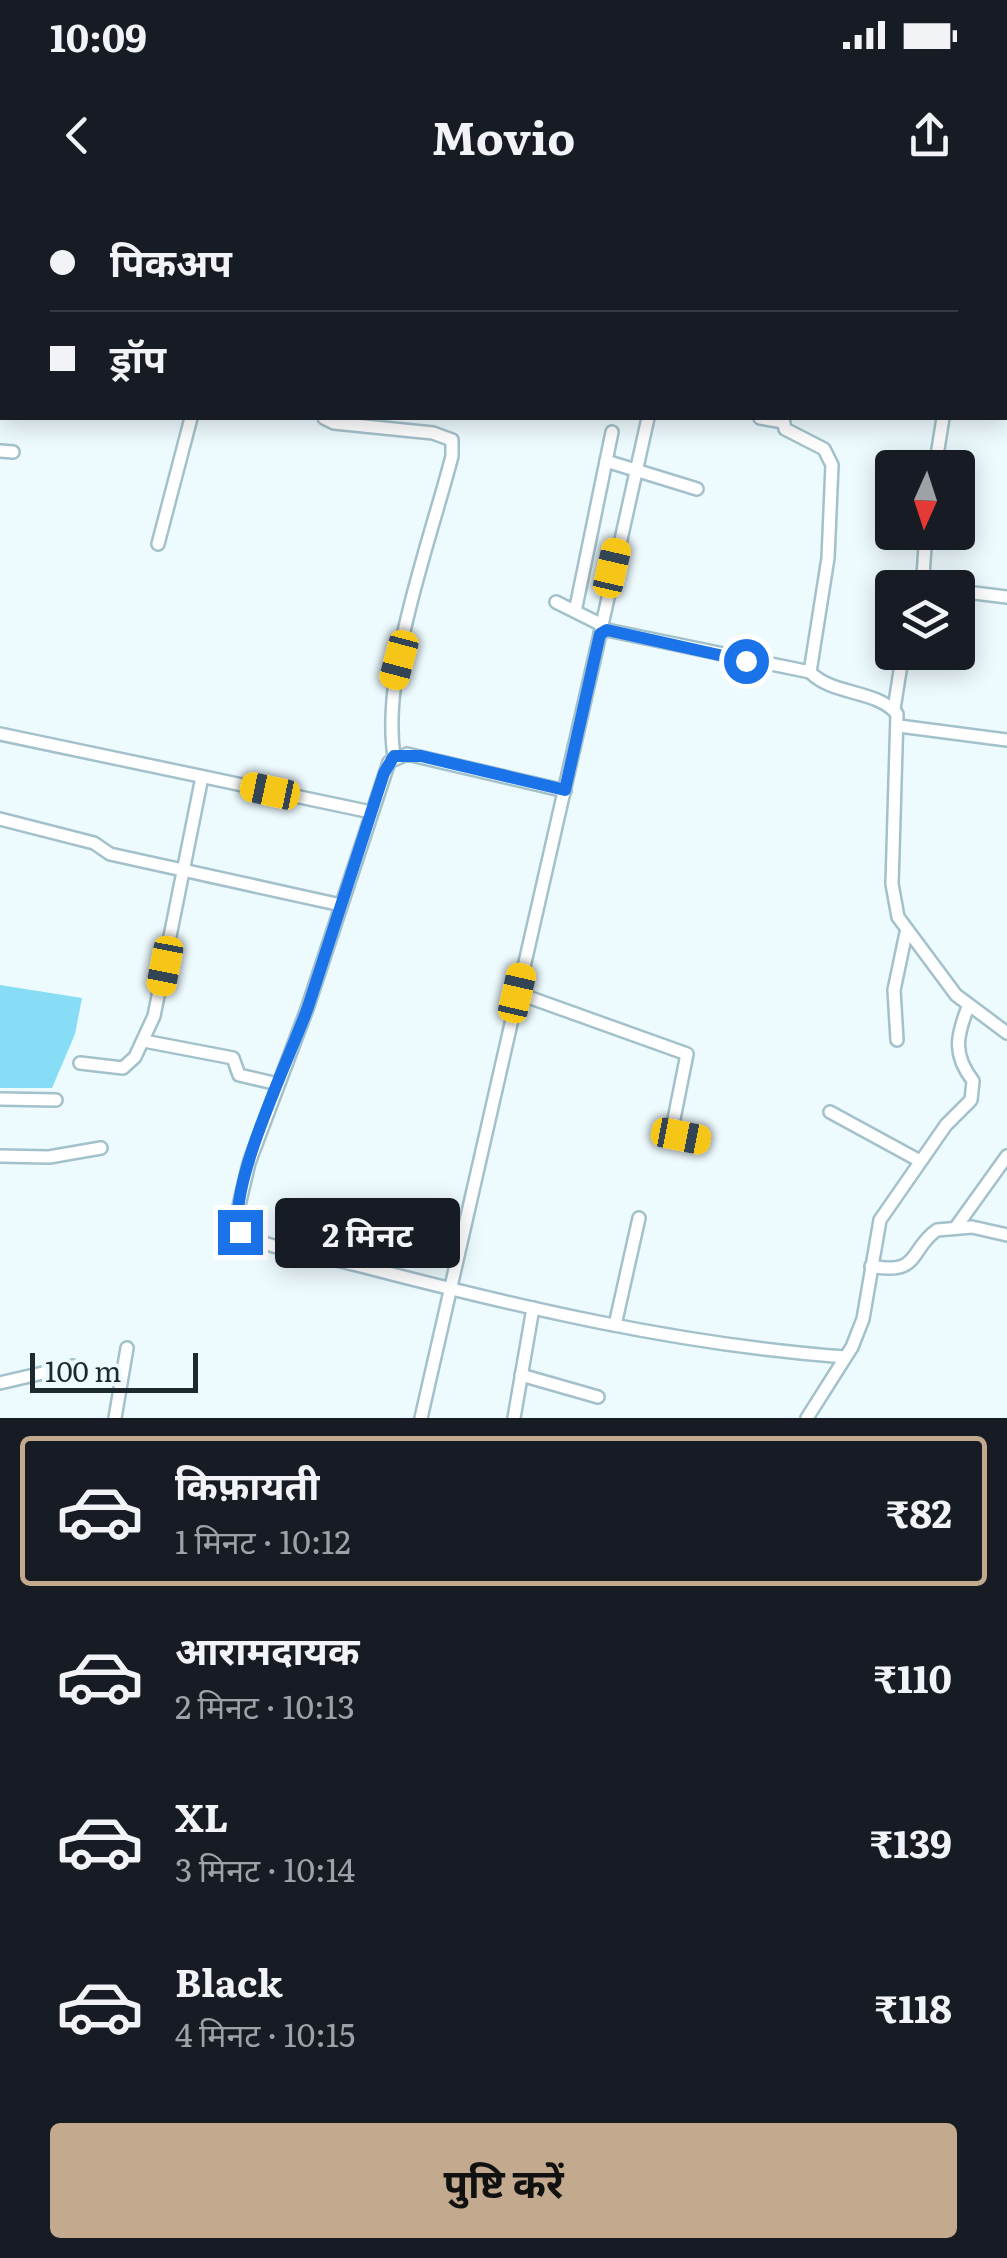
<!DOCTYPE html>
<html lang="hi">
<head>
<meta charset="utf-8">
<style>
  body { margin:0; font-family:Literata,"Noto Sans Devanagari",serif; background:#242831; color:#f1f3f6; height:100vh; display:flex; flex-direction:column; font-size:38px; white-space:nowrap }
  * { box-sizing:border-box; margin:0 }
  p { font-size:32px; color:#9ea1a6 }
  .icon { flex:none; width:55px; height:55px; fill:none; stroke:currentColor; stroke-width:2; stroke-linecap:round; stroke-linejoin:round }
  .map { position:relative; height:1218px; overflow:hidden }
  .drawer { display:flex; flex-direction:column; background:#171b24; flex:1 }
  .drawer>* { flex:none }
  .hud { position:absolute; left:0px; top:0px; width:1008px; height:220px; box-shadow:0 5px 25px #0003; display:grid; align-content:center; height:220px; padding:0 50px; background:#171b24 }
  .needle { width:65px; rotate:183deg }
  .buttons { position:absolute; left:875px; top:250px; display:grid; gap:20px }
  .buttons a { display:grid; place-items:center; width:100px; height:100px; border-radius:10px; background:#171b24; box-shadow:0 5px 25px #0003; font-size:50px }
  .scale { position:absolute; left:30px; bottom:25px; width:168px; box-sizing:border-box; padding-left:10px; border:5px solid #1d292d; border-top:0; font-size:28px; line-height:35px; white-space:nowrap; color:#1d292d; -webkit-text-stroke:8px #edfafe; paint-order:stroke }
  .end { position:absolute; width:45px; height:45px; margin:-22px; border:12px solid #1a73e8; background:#fff; box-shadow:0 0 0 5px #fff }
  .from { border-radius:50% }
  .bubble { position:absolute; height:70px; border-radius:10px; background:#171b24; box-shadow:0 5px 25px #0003; font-size:32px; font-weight:700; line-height:70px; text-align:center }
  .car { position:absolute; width:30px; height:60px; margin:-30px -15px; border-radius:12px; box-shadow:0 0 8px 2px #0007; background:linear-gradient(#f5c518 24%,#345 0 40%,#f5c518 0 76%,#345 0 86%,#f5c518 0) }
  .hud b { display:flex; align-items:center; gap:35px; height:95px; font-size:38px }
  .hud b+b { border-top:2px solid #363941 }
  .hud i { width:25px; height:25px; background:#f1f3f6 }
  ul { padding:18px 0 0; list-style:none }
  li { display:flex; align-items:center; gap:30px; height:150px; margin:0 20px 15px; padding:0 30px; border:5px solid transparent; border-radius:10px }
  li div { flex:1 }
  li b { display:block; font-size:38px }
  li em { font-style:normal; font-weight:700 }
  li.current { border-color:#c3a98d }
  li>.icon { width:90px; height:90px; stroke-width:1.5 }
  .action { display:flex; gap:20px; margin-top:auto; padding:20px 50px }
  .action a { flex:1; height:115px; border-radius:10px; background:#c3a98d; color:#111; font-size:40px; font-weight:700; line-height:115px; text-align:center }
  .status { display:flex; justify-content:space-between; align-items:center; height:70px; padding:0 50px; background:#171b24; direction:ltr }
  .status svg { height:28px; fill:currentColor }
  header { display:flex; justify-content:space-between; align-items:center; height:130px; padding:0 50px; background:#171b24; font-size:45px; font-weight:700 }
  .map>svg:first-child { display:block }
  .water { fill:#88ddf6 }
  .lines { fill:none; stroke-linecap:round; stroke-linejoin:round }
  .minor-casing { stroke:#a3c1cb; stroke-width:16 }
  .minor { stroke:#fff; stroke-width:11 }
  .wall { fill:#a0bac2 }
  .route { stroke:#1a73e8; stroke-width:12 }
</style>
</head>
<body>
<div class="status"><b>10:09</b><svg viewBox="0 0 49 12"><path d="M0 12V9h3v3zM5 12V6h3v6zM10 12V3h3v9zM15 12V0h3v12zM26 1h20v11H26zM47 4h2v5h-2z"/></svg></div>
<header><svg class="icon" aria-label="back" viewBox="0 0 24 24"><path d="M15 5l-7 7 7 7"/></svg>Movio<svg class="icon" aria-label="share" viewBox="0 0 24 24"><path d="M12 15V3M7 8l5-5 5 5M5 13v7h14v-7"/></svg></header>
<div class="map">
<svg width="1007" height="1218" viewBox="0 0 1007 1218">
  <rect width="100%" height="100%" fill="#edfafe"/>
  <!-- water -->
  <polygon class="water" points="0,785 82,798 75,834 52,888 0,888"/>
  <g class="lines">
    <!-- minor casing -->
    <g class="minor-casing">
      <g id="minor">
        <polyline points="85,0 86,2"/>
        <polyline points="833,0 833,2"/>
        <polyline points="247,2 248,0"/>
        <polyline points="386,2 387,0"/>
        <polyline points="492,2 493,0"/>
        <polyline points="614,2 615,0"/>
        <polyline points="974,2 975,0"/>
        <polyline points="1005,53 1007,53"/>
        <path d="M 324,218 L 334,223 L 433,233 L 452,240 L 452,256 C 430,342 381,471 394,556"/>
        <polyline points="760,218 783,222"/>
        <path d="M 783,218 L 785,229 L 824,249 L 832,265 L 828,358 L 810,472 C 833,496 876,489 897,514 L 892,684 L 898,717 L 956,795 L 1007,833"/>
        <polyline points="0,251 13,252"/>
        <polyline points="606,261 697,289"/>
        <polyline points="935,268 943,218"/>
        <polyline points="926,332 923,376 938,388"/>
        <polyline points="158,344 191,218"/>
        <polyline points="958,391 1007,397"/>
        <polyline points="556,402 600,424"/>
        <polyline points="576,407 612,232"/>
        <polyline points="600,434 648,218"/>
        <polyline points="894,509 903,452"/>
        <polyline points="899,526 1007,540"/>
        <polyline points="0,534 371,612"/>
        <path d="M 565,591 L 407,554 L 389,562 L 307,809 L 249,963 L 237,1014 L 240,1032 C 265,1049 326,1057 357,1065 C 518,1107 680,1145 845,1157"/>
        <polyline points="0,619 94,643 110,654 341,705"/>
        <polyline points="517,793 687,854 672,929 701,940"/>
        <polyline points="897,840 894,790 906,733"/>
        <polyline points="144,841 233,858 239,875 278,884"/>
        <polyline points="80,863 123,868 135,857 154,816 202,577"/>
        <polyline points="0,899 56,900"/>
        <polyline points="830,912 920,961"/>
        <polyline points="0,956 49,957 101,948"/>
        <polyline points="956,1027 1007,956"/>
        <path d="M 871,1066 C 921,1076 909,1049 937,1030 L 972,1027 L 1007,1035"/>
        <polyline points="615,1125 639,1018"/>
        <polyline points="521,1175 598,1197"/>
        <polyline points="0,1183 73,1166"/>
        <polyline points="115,1218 127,1148"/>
        <polyline points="421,1218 600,434 607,430 810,472"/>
        <polyline points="514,1218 533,1108"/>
        <path d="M 807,1218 L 852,1147 L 863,1119 L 880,1020 L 946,925 L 971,900 L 973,881 C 953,855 956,837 968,807"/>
      </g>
    </g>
    <!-- minor -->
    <use href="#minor" class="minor"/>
  </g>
  <!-- wall -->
  <polygon class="wall" points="883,0 916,0 914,2 884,2"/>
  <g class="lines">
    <!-- route -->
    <path class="route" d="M 240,1032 C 225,990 292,853 308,807 C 334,729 358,651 384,573 L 394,556 L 421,556 L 565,590 L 600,434 L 607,430 L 746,461"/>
  </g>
</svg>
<div class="buttons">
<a><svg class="needle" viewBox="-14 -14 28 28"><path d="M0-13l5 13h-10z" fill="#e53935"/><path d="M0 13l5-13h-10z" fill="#9ea1a6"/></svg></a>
<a><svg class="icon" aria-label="layers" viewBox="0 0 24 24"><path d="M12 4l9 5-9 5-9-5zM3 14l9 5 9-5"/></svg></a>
</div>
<div class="scale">100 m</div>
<i class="end from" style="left:746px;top:461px"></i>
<i class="end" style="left:240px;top:1032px"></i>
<div class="bubble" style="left:275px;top:998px;width:185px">2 मिनट</div>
<i class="car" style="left:612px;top:368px;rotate:13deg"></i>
<i class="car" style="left:399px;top:460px;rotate:195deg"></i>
<i class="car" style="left:270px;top:591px;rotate:282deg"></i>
<i class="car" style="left:165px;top:766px;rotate:191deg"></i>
<i class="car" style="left:517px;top:793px;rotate:13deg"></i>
<i class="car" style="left:681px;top:936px;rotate:101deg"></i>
<div class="hud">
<b><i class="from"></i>पिकअप</b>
<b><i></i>ड्रॉप</b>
</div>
</div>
<section class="drawer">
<ul>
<li class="current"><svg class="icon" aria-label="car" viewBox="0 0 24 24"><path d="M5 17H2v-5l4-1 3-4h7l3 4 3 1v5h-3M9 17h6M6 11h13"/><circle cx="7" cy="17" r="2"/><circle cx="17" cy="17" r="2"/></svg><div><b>किफ़ायती</b><p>1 मिनट · 10:12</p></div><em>₹82</em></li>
<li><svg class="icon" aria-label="car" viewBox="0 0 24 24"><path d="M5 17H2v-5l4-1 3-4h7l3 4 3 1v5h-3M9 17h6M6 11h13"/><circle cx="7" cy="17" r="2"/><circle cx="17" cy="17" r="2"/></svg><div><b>आरामदायक</b><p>2 मिनट · 10:13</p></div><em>₹110</em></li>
<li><svg class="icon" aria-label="car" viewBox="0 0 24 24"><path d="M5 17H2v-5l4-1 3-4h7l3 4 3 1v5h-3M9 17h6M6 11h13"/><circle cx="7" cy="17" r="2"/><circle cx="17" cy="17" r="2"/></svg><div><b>XL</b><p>3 मिनट · 10:14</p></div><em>₹139</em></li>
<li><svg class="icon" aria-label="car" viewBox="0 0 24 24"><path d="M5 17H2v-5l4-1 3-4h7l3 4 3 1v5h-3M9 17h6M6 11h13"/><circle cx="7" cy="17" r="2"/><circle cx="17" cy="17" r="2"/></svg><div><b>Black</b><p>4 मिनट · 10:15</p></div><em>₹118</em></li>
</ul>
<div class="action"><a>पुष्टि करें</a></div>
</section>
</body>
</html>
